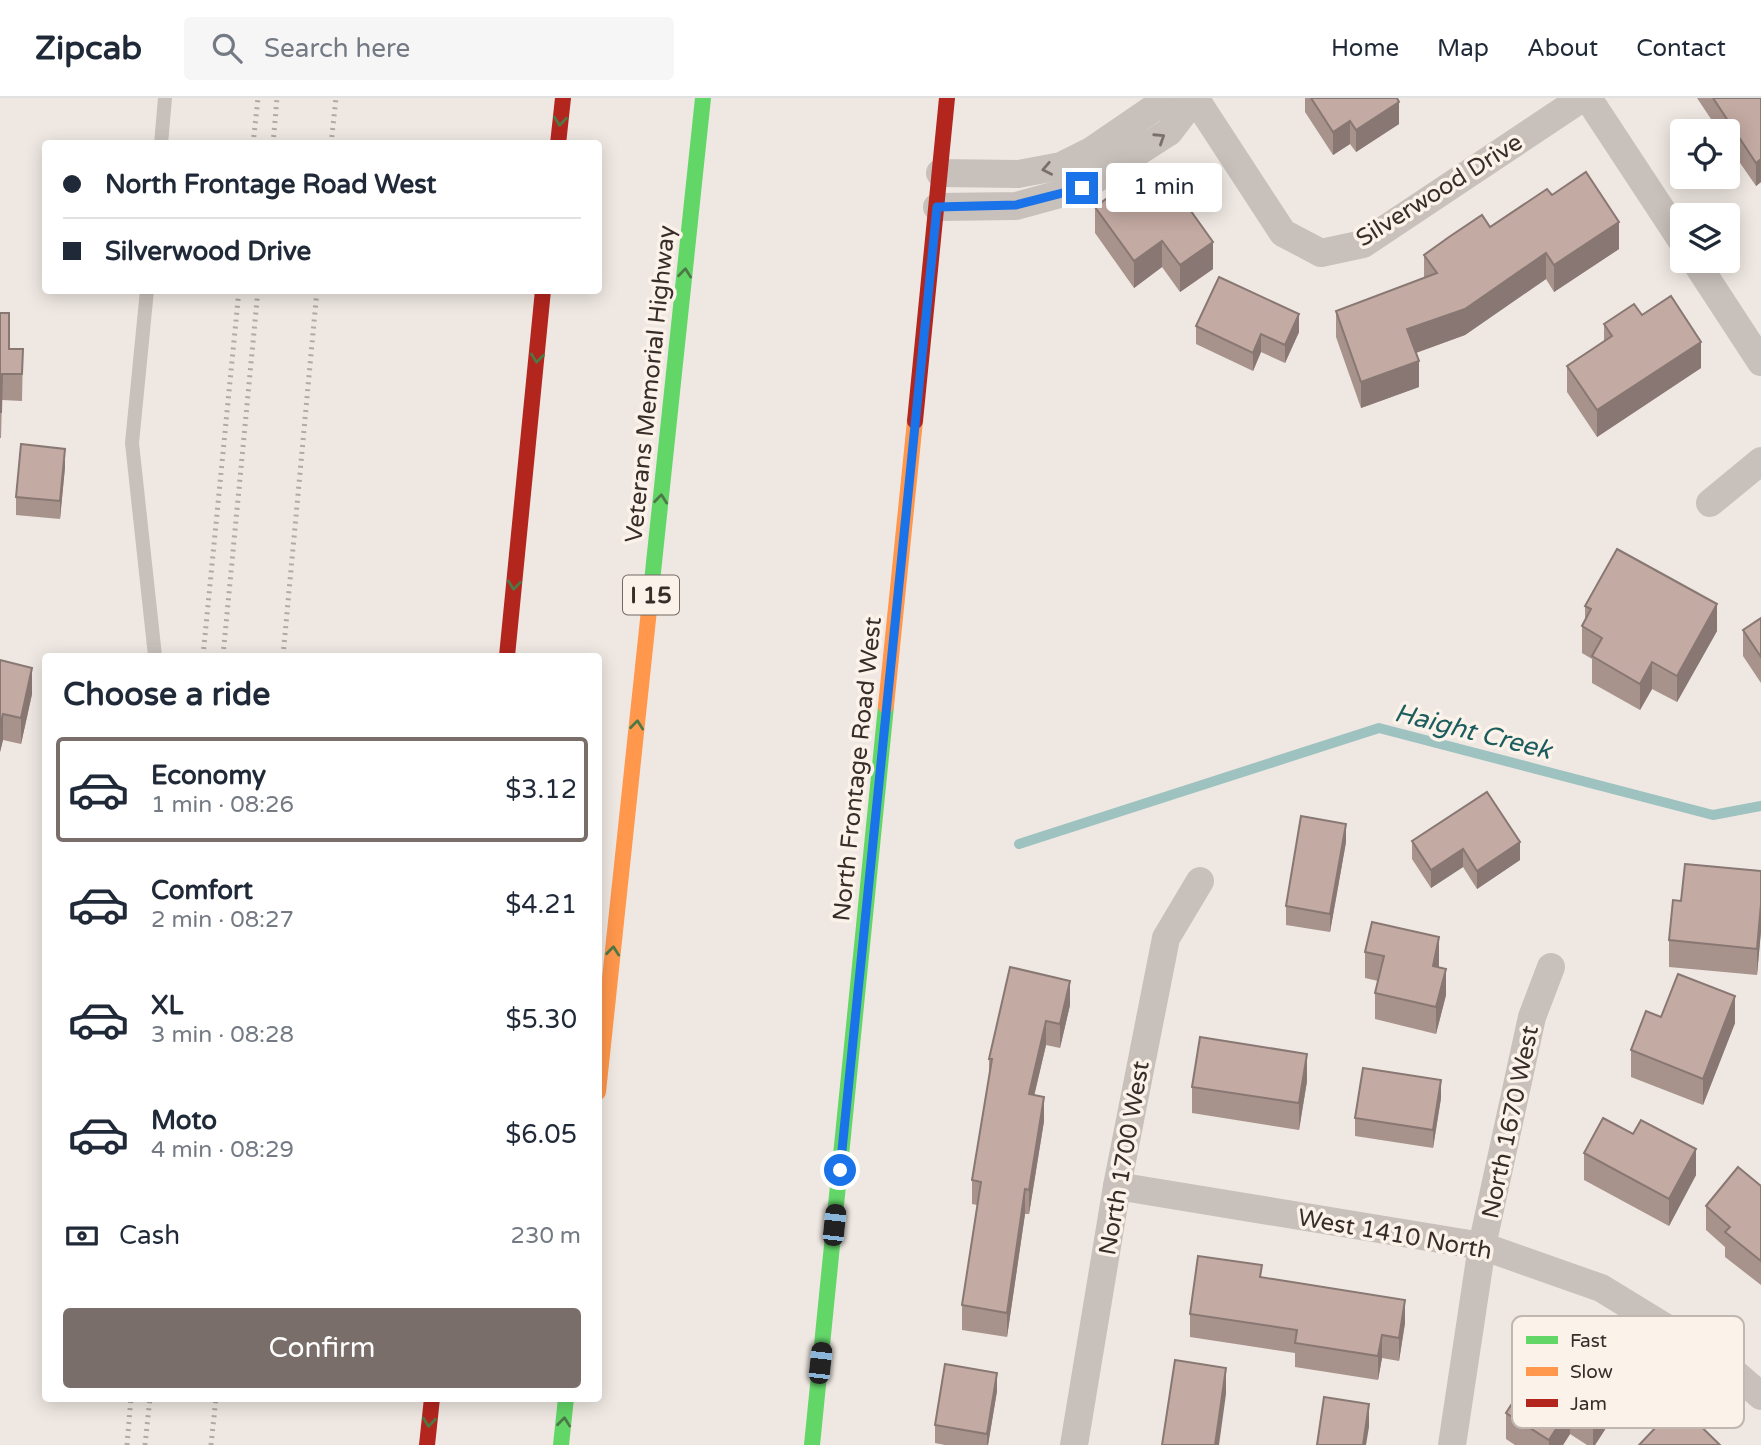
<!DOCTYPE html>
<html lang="en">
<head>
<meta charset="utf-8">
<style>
  body { margin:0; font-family:"Varela Round",sans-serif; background:#f6f6f7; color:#1f2937; height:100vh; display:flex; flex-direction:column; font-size:26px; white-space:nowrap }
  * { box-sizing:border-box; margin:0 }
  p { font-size:23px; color:#747a83 }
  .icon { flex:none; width:38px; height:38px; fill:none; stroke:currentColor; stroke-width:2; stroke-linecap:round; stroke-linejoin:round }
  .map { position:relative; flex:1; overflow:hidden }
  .details { position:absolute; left:42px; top:555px; width:560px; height:749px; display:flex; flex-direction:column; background:#fff; border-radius:7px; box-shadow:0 4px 18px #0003 }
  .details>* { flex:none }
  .banner { position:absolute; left:42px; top:42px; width:560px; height:154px; border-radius:7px; box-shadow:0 4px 18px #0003; display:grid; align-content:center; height:154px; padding:0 21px; background:#fff }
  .buttons { position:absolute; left:1670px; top:21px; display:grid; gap:14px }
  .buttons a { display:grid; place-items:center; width:70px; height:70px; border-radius:7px; background:#fff; box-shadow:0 4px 18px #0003; font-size:35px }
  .end { position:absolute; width:32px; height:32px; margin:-16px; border:9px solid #1a73e8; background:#fff; box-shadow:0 0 0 4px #fff }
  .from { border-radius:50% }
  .bubble { position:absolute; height:49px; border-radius:7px; background:#fff; box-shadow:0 4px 18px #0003; font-size:23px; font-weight:600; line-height:49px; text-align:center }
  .car { position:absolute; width:21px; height:42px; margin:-21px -10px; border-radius:9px; box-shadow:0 0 5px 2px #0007; background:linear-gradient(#222 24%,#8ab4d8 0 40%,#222 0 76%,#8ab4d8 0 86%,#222 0) }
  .banner b { display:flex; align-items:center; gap:24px; height:66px; font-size:26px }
  .banner b+b { border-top:2px solid #e0e1e3 }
  .banner i { width:18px; height:18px; background:#1f2937 }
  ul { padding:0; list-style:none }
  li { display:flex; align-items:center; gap:21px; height:105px; margin:0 14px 10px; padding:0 7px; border:4px solid transparent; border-radius:7px }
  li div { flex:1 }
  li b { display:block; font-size:26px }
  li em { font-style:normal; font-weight:600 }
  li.selected { border-color:#796e6a }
  li>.icon { width:63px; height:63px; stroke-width:1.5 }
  h2 { padding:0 21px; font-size:32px; line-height:84px }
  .pay { display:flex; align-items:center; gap:18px; height:77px; padding:0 21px; font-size:26px }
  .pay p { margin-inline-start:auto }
  .cta { display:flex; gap:14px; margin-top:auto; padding:14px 21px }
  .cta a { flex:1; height:80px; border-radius:7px; background:#796e6a; color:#fff; font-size:28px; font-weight:600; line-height:80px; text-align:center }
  header { display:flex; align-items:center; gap:42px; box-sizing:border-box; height:98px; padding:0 35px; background:#fff; border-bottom:2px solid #e0e1e3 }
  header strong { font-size:33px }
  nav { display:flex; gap:38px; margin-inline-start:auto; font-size:24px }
  .search { width:490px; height:63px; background:#f6f6f7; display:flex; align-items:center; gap:18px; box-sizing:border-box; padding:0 24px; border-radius:7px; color:#747a83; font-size:26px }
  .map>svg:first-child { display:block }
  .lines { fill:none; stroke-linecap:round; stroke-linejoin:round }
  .stream { stroke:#9dc2c0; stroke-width:10 }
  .lane { stroke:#c8c0bb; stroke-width:14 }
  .street { stroke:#c8c0bb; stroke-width:28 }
  .fast { stroke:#63d668; stroke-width:16 }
  .slow { stroke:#ff974d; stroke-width:16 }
  .jam { stroke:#b3261e; stroke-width:16 }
  .rail { stroke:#b0a9a5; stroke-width:5; stroke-dasharray:2 5; stroke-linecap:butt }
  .wall { fill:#a8928c }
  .shaded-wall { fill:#887772 }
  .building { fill:#c3aaa3; stroke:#887772; stroke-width:2 }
  .oneway { stroke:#4c7945 }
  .oneway2 { stroke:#796f6b }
  .route { stroke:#1a73e8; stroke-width:9 }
  .labels { text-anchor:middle; stroke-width:7; stroke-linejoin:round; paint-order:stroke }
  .shield { fill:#fbf2ea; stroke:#736863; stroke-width:2 }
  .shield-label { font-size:23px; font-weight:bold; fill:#392d29 }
  .street-label { font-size:24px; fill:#392d29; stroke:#fbf2ea }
  .water-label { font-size:26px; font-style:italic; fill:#1b5d5d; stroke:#fbf2ea }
  .key { fill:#fbf2ea; stroke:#c1b7b0; stroke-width:2 }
  .key-label { font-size:19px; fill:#392d29 }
</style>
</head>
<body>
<header>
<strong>Zipcab</strong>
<div class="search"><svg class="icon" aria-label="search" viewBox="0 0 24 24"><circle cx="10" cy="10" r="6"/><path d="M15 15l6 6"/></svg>Search here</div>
<nav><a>Home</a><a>Map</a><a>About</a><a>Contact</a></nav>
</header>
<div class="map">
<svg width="1761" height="1347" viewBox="0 0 1761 1347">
  <rect width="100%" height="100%" fill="#efe8e2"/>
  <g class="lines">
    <!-- stream -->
    <polyline class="stream" points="1019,746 1379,630 1713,717 1761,708"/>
    <!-- lane -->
    <g class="lane">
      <polyline points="161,46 165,0"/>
      <polyline points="147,192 132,345 155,558"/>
    </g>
    <!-- street -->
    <g class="street">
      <polyline points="1195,0 1283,135 1321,155 1363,146 1582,0"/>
      <polyline points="1588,0 1682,143"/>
      <polyline points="940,75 1018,76 1061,68 1091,53 1154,10 1195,0"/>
      <polyline points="937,109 1016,108 1082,90 1169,34 1195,0"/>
      <polyline points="1695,163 1761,264"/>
      <polyline points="1710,405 1761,363"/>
      <polyline points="1117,1088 1482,1148 1601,1190 1722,1264 1761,1298"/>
      <polyline points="1074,1347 1117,1088 1166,840 1200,783"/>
      <polyline points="1452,1347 1482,1148 1532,919 1551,869"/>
    </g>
    <!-- fast -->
    <g class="fast">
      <polyline points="649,512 703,0"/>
      <polyline points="561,1347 566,1300"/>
      <polyline points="812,1347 886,608"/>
    </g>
    <!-- slow -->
    <g class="slow">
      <polyline points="886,608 915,323"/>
      <polyline points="598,994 649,512"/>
    </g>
    <!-- jam -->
    <g class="jam">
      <polyline points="558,46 563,0"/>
      <polyline points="915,323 947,0"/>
      <polyline points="507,558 543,192"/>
      <polyline points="427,1347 432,1300"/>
    </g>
    <!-- rail -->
    <g class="rail">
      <polyline points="253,46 258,0"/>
      <polyline points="273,46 277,0"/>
      <polyline points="331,46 336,0"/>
      <polyline points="203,558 239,192"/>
      <polyline points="223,558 258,192"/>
      <polyline points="283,558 317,192"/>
      <polyline points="127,1347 131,1300"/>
      <polyline points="145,1347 150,1300"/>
      <polyline points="211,1347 216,1300"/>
    </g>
  </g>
  <!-- wall -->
  <g class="wall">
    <polygon points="1305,0 1397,0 1399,26 1356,54 1350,46 1333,57 1305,14"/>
    <polygon points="1697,0 1761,0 1761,84 1756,88 1727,46 1727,33 1719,33"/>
    <polygon points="1146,72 1213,171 1180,194 1162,169 1134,190 1095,135 1095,109"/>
    <polygon points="1552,97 1619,151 1554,194 1546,181 1465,237 1416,255 1419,289 1361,310 1336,239 1336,213 1424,180 1424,157 1490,129"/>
    <polygon points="0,215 9,251 23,251 22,303 2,302 1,340 0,340"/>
    <polygon points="1642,217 1701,270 1597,339 1567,294 1567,268 1604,243 1604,226"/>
    <polygon points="1196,228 1299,234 1285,265 1261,254 1253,273 1196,246"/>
    <polygon points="65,369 60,421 16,417 16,399"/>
    <polygon points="1585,508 1717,533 1677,604 1652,591 1640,612 1592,585 1592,561 1582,555 1582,528 1585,522"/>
    <polygon points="1761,520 1761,585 1743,558 1743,532"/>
    <polygon points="0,562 32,596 21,646 3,642 0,654"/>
    <polygon points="1412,743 1520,762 1477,791 1463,769 1431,790 1412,761"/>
    <polygon points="1346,744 1330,834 1286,827 1286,808"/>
    <polygon points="1761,773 1761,833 1757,877 1669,869 1669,842"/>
    <polygon points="1365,854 1439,866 1439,869 1446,897 1436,936 1375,921 1375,895 1378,883 1365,880"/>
    <polygon points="1070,907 1060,950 1046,947 1034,997 1044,1023 1029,1116 1025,1116 1007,1239 962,1232 962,1207 977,1107 972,1106 972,1082 989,979 989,961"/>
    <polygon points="1661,919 1735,925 1703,1007 1631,979 1631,952"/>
    <polygon points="1307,983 1299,1032 1192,1015 1192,989"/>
    <polygon points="1441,1000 1433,1050 1355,1038 1355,1020"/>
    <polygon points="1633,1036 1696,1077 1669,1128 1584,1082 1584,1055"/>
    <polygon points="1761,1088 1761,1187 1725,1159 1725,1149 1706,1132 1706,1108"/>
    <polygon points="1262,1179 1405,1225 1399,1263 1382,1260 1378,1282 1295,1269 1295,1255 1190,1239 1190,1216"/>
    <polygon points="1619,1283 1619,1310 1595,1347 1587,1347 1570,1336 1563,1347 1515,1347 1506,1341 1506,1315"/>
    <polygon points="997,1293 988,1347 945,1347 935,1345 935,1327"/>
  </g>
  <!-- shaded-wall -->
  <g class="shaded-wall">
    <polygon points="1399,4 1399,26 1356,54 1356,32"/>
    <polygon points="1350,23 1350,46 1333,57 1333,34"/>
    <polygon points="1761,61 1761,84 1756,88 1756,65"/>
    <polygon points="1619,124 1619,151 1554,194 1554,167"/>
    <polygon points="1162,143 1162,169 1134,190 1134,163"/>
    <polygon points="1213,144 1213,171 1180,194 1180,167"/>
    <polygon points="1546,155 1546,181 1465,237 1407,258 1407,231"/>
    <polygon points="1299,216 1299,234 1285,265 1285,247"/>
    <polygon points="1261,236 1261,254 1253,273 1253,255"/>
    <polygon points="1701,244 1701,270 1597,339 1597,312"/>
    <polygon points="1419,263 1419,289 1361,310 1361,284"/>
    <polygon points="65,351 65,369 60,421 60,403"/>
    <polygon points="1717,506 1717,533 1677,604 1677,578"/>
    <polygon points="1652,564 1652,591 1640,612 1640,586"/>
    <polygon points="32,570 32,596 21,646 21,620"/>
    <polygon points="3,616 3,642 0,654 0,628"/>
    <polygon points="1346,726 1346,744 1330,834 1330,816"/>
    <polygon points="1520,744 1520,762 1477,791 1477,773"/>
    <polygon points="1463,751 1463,769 1431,790 1431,772"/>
    <polygon points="1761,806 1761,833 1757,877 1757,851"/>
    <polygon points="1439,839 1439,866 1433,894 1433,868"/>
    <polygon points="1446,871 1446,897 1436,936 1436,909"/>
    <polygon points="1070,883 1070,907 1060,950 1060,926"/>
    <polygon points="1735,898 1735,925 1703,1007 1703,981"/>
    <polygon points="1046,923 1046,947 1029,1020 1029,996"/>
    <polygon points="1307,956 1307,983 1299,1032 1299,1005"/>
    <polygon points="1441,982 1441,1000 1433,1050 1433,1032"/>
    <polygon points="1044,999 1044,1023 1029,1116 1029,1092"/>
    <polygon points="1696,1051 1696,1077 1669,1128 1669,1101"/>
    <polygon points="1025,1091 1025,1116 1007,1239 1007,1215"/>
    <polygon points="1405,1202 1405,1225 1399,1263 1399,1240"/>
    <polygon points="1382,1237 1382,1260 1378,1282 1378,1258"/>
    <polygon points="1226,1270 1226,1296 1219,1347 1215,1347"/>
    <polygon points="997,1275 997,1293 988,1347 987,1347 987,1336"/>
    <polygon points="1619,1283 1619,1310 1595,1347 1593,1347 1593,1324"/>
    <polygon points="1369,1306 1369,1329 1366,1347 1363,1347"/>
    <polygon points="1570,1309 1570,1336 1563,1347 1549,1347 1549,1342"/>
  </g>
  <!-- building -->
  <g class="building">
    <polygon points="1311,0 1397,0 1399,4 1356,32 1350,23 1333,34"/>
    <polygon points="1713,0 1761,0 1761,61 1756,65"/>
    <polygon points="1146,72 1172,109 1183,102 1213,144 1180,167 1162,143 1134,163 1095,109"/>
    <polygon points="1586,74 1619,124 1554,167 1546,155 1465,211 1407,231 1419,263 1361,284 1336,213 1437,175 1424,157 1449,139 1482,117 1490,129 1547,91 1552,97"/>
    <polygon points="1219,179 1299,216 1285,247 1261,236 1253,255 1196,228"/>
    <polygon points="1671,198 1701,244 1597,312 1567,268 1612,238 1604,226 1634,206 1642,217"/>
    <polygon points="0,215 9,215 9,251 23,251 22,276 2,276 1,314 0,314"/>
    <polygon points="21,346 65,351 60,403 16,399"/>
    <polygon points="1617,451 1717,506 1677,578 1652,564 1640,586 1592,558 1602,540 1582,528 1591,511 1585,508"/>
    <polygon points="1761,520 1761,559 1743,532"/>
    <polygon points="0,562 32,570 21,620 3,616 0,628"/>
    <polygon points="1487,694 1520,744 1477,773 1463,751 1431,772 1412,743"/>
    <polygon points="1301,718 1346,726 1330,816 1286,808"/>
    <polygon points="1685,766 1761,773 1761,806 1757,851 1669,842 1673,802 1681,803"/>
    <polygon points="1372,824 1439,839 1433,868 1446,871 1436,909 1375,895 1384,858 1365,854"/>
    <polygon points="1010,869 1070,883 1060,926 1046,923 1029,996 1044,999 1029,1092 1025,1091 1007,1215 962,1207 981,1084 972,1082 992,961 989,961"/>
    <polygon points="1678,876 1735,898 1703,981 1631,952 1646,913 1661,919"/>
    <polygon points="1200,939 1307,956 1299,1005 1192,989"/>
    <polygon points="1363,970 1441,982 1433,1032 1355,1020"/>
    <polygon points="1603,1020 1633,1036 1641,1022 1696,1051 1669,1101 1584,1055"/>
    <polygon points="1738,1069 1761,1088 1761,1163 1725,1134 1730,1129 1706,1108"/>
    <polygon points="1198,1158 1262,1167 1260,1179 1405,1202 1399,1240 1382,1237 1378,1258 1295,1245 1297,1232 1190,1216"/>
    <polygon points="1553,1241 1619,1283 1593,1324 1570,1309 1549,1342 1506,1315"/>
    <polygon points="1175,1262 1226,1270 1215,1347 1162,1347"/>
    <polygon points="945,1266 997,1275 987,1336 935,1327"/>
    <polygon points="1324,1299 1369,1306 1363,1347 1317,1347"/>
    <polygon points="1678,1306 1720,1347 1639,1347"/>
  </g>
  <!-- one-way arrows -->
  <defs><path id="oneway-chevron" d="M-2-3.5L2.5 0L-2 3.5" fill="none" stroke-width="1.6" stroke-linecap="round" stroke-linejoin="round" transform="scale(1.75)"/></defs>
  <g class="oneway">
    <use href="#oneway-chevron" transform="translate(560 23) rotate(96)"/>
    <use href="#oneway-chevron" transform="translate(685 175) rotate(-84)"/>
    <use href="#oneway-chevron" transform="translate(537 260) rotate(96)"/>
    <use href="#oneway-chevron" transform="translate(661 401) rotate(-84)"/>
    <use href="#oneway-chevron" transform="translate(514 487) rotate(96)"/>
    <use href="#oneway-chevron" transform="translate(637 627) rotate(-84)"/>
    <use href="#oneway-chevron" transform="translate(613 853) rotate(-84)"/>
    <use href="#oneway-chevron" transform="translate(429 1324) rotate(96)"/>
    <use href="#oneway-chevron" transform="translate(564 1324) rotate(-84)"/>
  </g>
  <g class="oneway2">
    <use href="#oneway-chevron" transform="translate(1160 40) rotate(-33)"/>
    <use href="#oneway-chevron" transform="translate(1047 71) rotate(169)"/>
  </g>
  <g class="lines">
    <!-- route -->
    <polyline class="route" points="840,1072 937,109 1016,107 1082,90"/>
  </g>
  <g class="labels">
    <!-- shield labels -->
    <rect class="shield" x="623" y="477.5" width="56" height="39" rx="5"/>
    <g class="shield-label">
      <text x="651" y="505">I 15</text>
    </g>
    <!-- street labels -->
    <g class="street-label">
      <text transform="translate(1439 92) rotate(-32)" y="8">Silverwood Drive</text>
      <text transform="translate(650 286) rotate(-84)" y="8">Veterans Memorial Highway</text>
      <text transform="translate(857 671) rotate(-84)" y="8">North Frontage Road West</text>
      <text transform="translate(1510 1024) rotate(-78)" y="8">North 1670 West</text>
      <text transform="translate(1124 1060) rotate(-80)" y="8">North 1700 West</text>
      <text transform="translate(1395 1136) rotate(10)" y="8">West 1410 North</text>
    </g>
    <!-- water labels -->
    <g class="water-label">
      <text transform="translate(1473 633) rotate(14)" y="9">Haight Creek</text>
    </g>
  </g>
  <!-- legend -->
  <rect x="1512" y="1218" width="232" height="112" rx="10" class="key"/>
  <rect x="1526" y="1238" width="32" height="8" fill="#63d668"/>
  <rect x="1526" y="1269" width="32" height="9" fill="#ff974d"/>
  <rect x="1526" y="1301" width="32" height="8" fill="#b3261e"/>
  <g class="key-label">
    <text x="1570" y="1249">Fast</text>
    <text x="1570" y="1280">Slow</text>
    <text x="1570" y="1312">Jam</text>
  </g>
</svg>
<div class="buttons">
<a><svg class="icon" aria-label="locate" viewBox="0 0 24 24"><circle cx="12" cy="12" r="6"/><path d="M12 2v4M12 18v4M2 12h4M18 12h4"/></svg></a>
<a><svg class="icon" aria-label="layers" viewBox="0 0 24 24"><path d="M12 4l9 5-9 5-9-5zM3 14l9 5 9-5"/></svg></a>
</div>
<i class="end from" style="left:840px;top:1072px"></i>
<i class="end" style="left:1082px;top:90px"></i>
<div class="bubble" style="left:1106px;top:65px;width:116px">1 min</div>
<i class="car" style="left:834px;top:1127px;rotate:6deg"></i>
<i class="car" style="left:820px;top:1265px;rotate:6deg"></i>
<div class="banner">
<b><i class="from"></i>North Frontage Road West</b>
<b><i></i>Silverwood Drive</b>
</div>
<section class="details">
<h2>Choose a ride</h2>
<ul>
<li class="selected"><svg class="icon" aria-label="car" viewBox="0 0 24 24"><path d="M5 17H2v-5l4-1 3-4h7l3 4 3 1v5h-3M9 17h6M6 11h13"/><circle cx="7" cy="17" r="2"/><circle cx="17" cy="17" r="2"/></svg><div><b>Economy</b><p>1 min · 08:26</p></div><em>$3.12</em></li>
<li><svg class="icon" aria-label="car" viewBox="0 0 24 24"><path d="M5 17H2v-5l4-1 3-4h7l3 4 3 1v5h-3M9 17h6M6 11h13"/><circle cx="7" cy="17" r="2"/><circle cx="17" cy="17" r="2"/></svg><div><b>Comfort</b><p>2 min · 08:27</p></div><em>$4.21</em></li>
<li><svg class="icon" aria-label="car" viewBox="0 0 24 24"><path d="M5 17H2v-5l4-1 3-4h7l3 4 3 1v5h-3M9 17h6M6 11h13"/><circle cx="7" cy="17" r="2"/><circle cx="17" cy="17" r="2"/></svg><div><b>XL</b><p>3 min · 08:28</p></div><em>$5.30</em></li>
<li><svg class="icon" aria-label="car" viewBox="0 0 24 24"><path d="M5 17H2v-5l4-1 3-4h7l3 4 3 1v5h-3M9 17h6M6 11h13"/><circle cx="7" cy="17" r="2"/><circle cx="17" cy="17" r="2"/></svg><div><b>Moto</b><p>4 min · 08:29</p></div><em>$6.05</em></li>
</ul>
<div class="pay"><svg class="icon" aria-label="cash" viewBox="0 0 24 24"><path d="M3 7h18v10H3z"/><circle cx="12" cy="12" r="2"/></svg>Cash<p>230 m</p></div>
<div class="cta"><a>Confirm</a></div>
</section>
</div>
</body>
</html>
